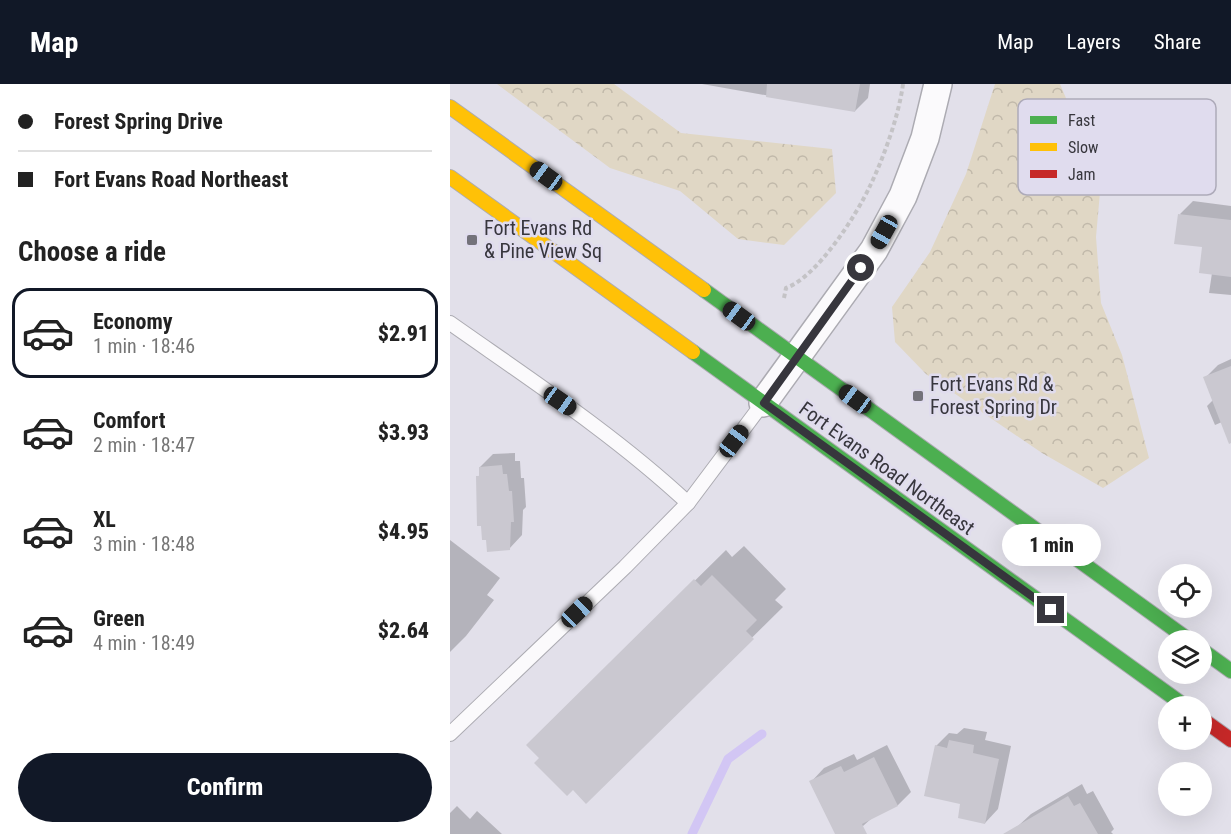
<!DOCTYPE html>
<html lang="en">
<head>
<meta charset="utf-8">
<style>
  body { margin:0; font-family:"Roboto Condensed",sans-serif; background:#f6f6f6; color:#222; height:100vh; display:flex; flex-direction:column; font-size:22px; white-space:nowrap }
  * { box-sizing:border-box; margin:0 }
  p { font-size:20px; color:#767676 }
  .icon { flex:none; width:33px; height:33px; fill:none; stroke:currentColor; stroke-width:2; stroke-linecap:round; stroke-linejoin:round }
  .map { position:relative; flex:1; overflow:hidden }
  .drawer { display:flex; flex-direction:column; background:#fff; width:450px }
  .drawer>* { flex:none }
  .banner { display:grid; align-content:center; height:132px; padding:0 18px; background:#fff }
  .controls { position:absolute; left:708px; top:480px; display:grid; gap:12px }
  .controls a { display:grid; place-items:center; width:54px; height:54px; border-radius:50%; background:#fff; box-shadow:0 6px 24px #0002; font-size:30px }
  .end { position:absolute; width:27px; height:27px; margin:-14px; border:8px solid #37363d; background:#fff; box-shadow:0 0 0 3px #fff }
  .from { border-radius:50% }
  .bubble { position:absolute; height:42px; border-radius:21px; background:#fff; box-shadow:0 6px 24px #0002; font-size:20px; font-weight:800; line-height:42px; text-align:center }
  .car { position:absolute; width:18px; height:36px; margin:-18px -9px; border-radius:8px; box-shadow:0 0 4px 2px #0007; background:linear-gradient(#222 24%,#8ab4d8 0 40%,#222 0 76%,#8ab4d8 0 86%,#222 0) }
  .banner b { display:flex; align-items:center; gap:21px; height:57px; font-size:22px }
  .banner b+b { border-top:2px solid #e0e0e0 }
  .banner i { width:15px; height:15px; background:#222 }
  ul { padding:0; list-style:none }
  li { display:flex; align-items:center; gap:18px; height:90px; margin:0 12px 9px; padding:0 6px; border:3px solid transparent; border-radius:18px }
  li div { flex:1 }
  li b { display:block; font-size:22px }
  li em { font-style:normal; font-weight:800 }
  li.active { border-color:#111827 }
  li>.icon { width:54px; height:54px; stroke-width:1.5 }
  h2 { padding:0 18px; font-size:27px; line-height:72px }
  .primary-button { display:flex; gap:12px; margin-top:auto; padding:12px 18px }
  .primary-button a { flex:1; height:69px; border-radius:36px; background:#111827; color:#fff; font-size:24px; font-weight:800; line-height:69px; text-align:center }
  header { display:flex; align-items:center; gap:36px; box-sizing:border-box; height:84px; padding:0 30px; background:#111827; color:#fff }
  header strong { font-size:28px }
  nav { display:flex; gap:33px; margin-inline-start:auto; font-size:21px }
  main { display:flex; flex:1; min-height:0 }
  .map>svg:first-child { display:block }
  .forest { fill:url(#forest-crowns) }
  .shadow { fill:#0003 }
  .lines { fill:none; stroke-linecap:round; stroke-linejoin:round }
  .stream { stroke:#d2c6f4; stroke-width:9 }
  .building { fill:#cac8d0 }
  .lane-casing { stroke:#acabb2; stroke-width:16 }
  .street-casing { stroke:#acabb2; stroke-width:30 }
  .fast-casing { stroke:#acabb2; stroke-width:16 }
  .slow-casing { stroke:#acabb2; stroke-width:16 }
  .jam-casing { stroke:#acabb2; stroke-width:16 }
  .path { stroke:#c4c3c6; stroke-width:4; stroke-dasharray:4.5 3; stroke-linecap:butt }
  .lane { stroke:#fbfafc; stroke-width:14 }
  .street { stroke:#fbfafc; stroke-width:27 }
  .fast { stroke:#4caf50; stroke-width:14 }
  .slow { stroke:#ffc107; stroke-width:14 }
  .jam { stroke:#c62828; stroke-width:14 }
  .route { stroke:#37363d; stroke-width:8 }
  .poi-dot { fill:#73727a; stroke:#e0dcee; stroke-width:2 }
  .labels { text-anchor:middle; stroke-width:5; stroke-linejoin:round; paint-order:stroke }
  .poi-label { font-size:20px; fill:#37363d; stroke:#e0dcee; text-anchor:start }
  .street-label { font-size:20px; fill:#37363d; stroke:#e0dcee }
  .key { fill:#e0dcee; stroke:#adaab9; stroke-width:1.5 }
  .key-label { font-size:16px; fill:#37363d }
</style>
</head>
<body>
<header>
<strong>Map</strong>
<nav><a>Map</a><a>Layers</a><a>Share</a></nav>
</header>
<main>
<section class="drawer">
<div class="banner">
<b><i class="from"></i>Forest Spring Drive</b>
<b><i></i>Fort Evans Road Northeast</b>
</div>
<h2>Choose a ride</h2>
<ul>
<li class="active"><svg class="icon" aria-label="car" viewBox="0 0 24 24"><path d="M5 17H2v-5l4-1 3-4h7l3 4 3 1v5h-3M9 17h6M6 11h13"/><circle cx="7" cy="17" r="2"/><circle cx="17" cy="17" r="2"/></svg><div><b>Economy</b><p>1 min · 18:46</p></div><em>$2.91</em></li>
<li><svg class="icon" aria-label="car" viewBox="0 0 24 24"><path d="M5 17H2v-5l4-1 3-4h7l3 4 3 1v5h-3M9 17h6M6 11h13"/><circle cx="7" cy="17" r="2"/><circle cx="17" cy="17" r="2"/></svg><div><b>Comfort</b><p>2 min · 18:47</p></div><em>$3.93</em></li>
<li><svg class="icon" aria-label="car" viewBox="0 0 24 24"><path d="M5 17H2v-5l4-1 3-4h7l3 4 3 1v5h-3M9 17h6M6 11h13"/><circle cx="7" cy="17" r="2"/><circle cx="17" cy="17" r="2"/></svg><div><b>XL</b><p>3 min · 18:48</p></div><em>$4.95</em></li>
<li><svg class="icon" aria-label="car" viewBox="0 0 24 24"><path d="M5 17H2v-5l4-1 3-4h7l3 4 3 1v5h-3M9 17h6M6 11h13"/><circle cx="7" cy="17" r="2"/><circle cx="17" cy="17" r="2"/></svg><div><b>Green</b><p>4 min · 18:49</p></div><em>$2.64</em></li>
</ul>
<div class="primary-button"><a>Confirm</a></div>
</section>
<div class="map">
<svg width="781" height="750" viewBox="0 0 781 750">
  <defs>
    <pattern id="forest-crowns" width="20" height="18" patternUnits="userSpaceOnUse" patternTransform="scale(1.5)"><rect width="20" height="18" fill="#e0d7c5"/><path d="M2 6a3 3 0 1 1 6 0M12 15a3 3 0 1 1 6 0" fill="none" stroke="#c1b9aa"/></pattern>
  </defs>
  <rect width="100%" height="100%" fill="#e2e0ea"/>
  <!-- forest -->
  <g class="forest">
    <polygon points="47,0 164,0 231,49 382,65 386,109 334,161 288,155 230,107 160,84"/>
    <polygon points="545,0 610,0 651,97 646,153 651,219 672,271 699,374 653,404 592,369 476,290 445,258 442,223 480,168 516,90"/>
  </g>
  <!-- shadow -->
  <g class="shadow">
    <polygon points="252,0 420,0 418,14 405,27"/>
    <polygon points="743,117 781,122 781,211 759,209 762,189 754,162 730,130"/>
    <polygon points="781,275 781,340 779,335 765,341 757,322 764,315 755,294 768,281"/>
    <polygon points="65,369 65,377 70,377 71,394 74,394 76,423 73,426 72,451 59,465 28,393 30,390 30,383 43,370"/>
    <polygon points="0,456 50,494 37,511 44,516 16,552 0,568"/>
    <polygon points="294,462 336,505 325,516 333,523 136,718 78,661 276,466 282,473"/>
    <polygon points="514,644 537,648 535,656 561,662 548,725 535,739 512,719 486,662 499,649 507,650"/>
    <polygon points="437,661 461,708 448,721 422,734 413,742 397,750 387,750 361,698 374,684 404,670 407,676"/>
    <polygon points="632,700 637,710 643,707 664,745 661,748 663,750 572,750 567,743 581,730"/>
    <polygon points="7,722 20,735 27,727 52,750 0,750 0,729"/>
  </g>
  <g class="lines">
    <!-- stream -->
    <polyline class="stream" points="242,750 278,675 312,650"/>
  </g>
  <!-- building -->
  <g class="building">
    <polygon points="317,0 410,0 405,28 316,13"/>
    <polygon points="728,130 781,136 781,193 749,189 752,163 724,160"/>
    <polygon points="781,282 781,359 779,360 753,293"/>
    <polygon points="52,381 53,390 57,390 59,407 62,407 64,438 61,438 60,466 37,468 36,456 32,456 31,442 27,442 26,392 29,392 29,383"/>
    <polygon points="262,491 307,536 296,547 304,555 136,720 123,706 117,712 84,679 89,674 76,661 244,495 251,502"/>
    <polygon points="499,656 524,661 523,669 549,675 535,740 508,734 510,720 474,712 485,661 497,664"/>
    <polygon points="424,673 448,722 412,740 417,750 385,750 359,697 391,682 394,688"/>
    <polygon points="618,712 624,722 630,719 648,750 553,750"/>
  </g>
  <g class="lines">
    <!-- lane casing -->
    <g class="lane-casing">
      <g id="lane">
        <path d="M 0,239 C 81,296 165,351 238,419"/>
        <polyline points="0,650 175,483 238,419 313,319"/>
      </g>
    </g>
    <!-- street casing -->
    <g class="street-casing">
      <polyline id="street" points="313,319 424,166 453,112 475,54 488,0"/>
    </g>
    <!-- fast casing -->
    <g class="fast-casing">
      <g id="fast">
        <polyline points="254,206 739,556"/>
        <polyline points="243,268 735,622"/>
        <polyline points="752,566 781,587"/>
      </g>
    </g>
    <!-- slow casing -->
    <g class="slow-casing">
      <g id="slow">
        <polyline points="0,23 254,206"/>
        <polyline points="0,93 243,268"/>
      </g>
    </g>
    <!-- jam casing -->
    <g class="jam-casing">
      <polyline id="jam" points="752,635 781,656"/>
    </g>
    <!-- path -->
    <path class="path" d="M 334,214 L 336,204 C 367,193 406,132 420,102 C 434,73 449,31 453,0"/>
    <!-- lane -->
    <use href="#lane" class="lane"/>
    <!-- street -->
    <use href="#street" class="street"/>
    <!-- fast -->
    <use href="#fast" class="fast"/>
    <!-- slow -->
    <use href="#slow" class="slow"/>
    <!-- jam -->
    <use href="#jam" class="jam"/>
  </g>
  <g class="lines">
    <!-- route -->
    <polyline class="route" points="411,184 314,319 601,526"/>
  </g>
  <!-- markers -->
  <g class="poi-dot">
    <rect x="16" y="150" width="12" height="12" rx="3"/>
    <rect x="462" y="306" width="12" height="12" rx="3"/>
  </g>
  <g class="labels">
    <!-- poi labels -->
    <g class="poi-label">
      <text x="34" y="151">Fort Evans Rd<tspan x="34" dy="23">&amp; Pine View Sq</tspan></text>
      <text x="480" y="307">Fort Evans Rd &amp;<tspan x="480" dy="23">Forest Spring Dr</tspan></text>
    </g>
    <!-- street labels -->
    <g class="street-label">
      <text transform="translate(437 384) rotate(36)" y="7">Fort Evans Road Northeast</text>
    </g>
  </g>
  <!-- legend -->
  <rect x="568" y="15" width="198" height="96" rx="9" class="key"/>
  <rect x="580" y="32" width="27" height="8" fill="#4caf50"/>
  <rect x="580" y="59" width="27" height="8" fill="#ffc107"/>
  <rect x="580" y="86" width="27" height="8" fill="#c62828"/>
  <g class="key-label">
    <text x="618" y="42">Fast</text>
    <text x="618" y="69">Slow</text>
    <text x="618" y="96">Jam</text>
  </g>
</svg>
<div class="controls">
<a><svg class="icon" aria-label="locate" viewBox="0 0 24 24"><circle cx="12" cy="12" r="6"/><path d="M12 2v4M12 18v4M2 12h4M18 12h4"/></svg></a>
<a><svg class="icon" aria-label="layers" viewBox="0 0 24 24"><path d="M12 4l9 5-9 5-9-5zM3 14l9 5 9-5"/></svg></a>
<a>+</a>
<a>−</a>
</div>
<i class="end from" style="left:411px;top:184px"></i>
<i class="end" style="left:601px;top:526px"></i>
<div class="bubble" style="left:552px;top:440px;width:99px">1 min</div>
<i class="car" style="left:96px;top:92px;rotate:306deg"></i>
<i class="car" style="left:434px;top:148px;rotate:209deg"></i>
<i class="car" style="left:289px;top:232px;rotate:306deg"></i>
<i class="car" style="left:405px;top:315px;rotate:306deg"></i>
<i class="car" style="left:110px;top:317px;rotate:125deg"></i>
<i class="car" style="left:284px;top:357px;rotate:37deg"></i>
<i class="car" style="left:127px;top:528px;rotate:46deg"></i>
</div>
</main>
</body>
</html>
